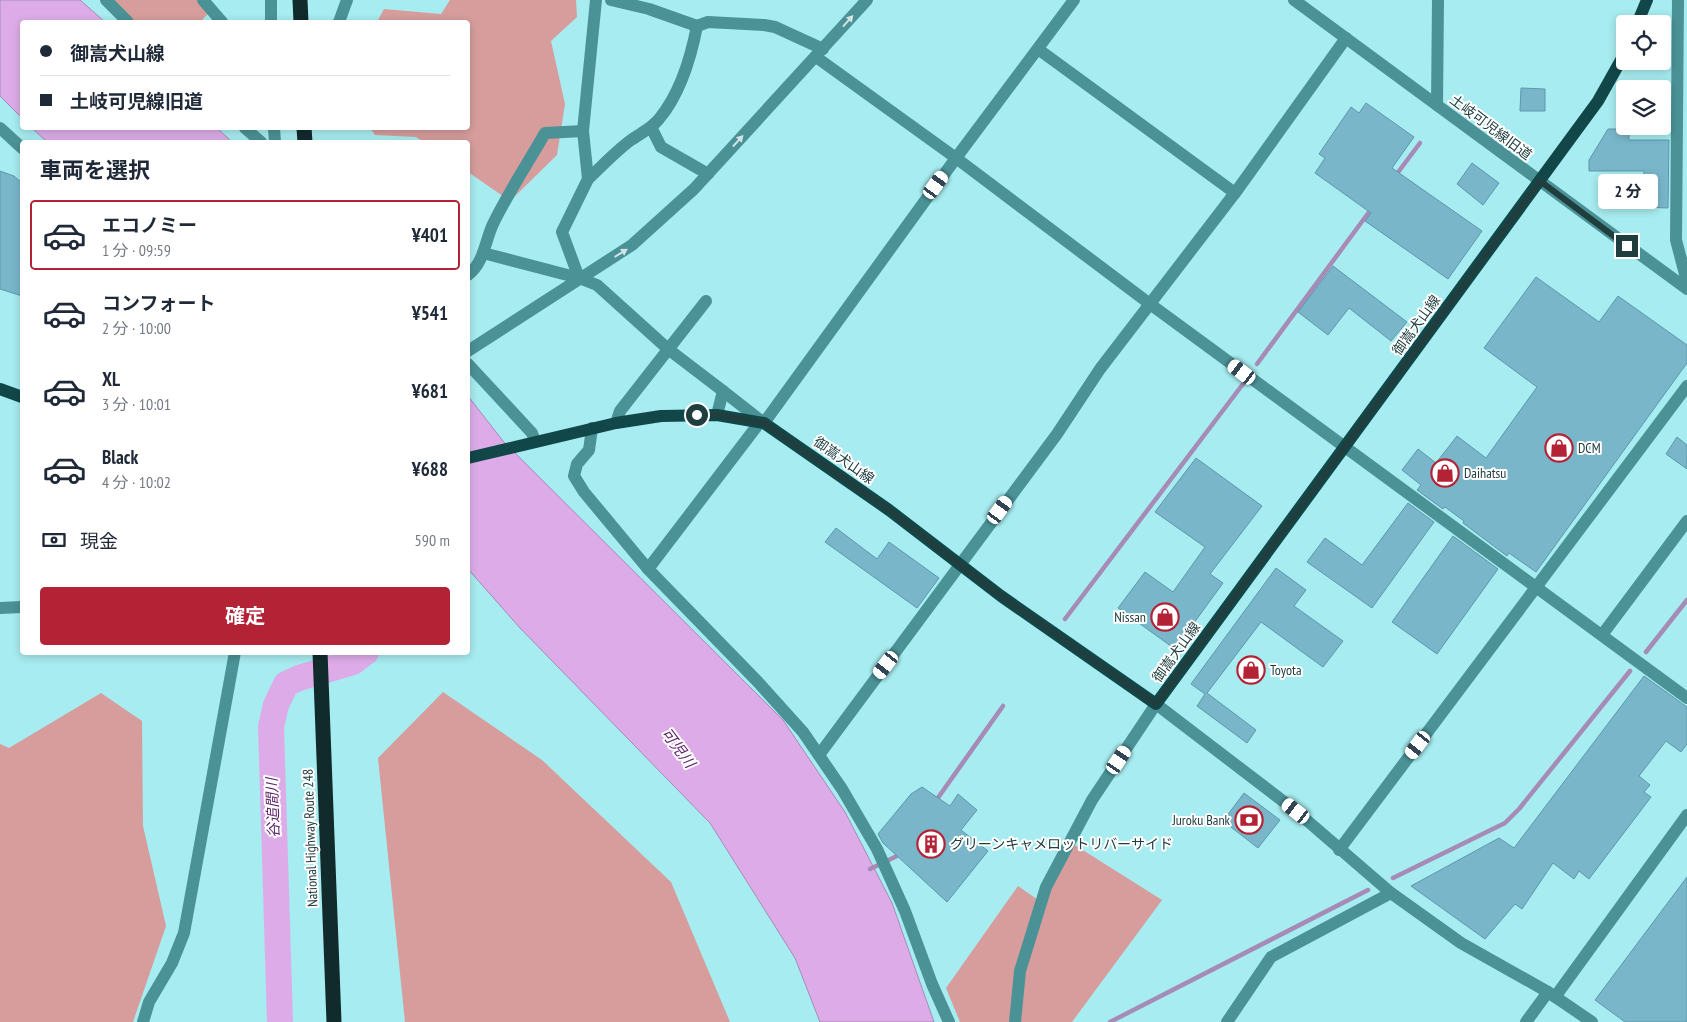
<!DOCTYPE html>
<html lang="ja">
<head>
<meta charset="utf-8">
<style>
  body { margin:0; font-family:"PT Sans Narrow","Noto Sans JP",sans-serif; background:#f6f6f7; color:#1f2937; height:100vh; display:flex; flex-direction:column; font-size:19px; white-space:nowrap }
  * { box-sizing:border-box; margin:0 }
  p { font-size:16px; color:#747a83 }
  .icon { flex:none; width:28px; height:28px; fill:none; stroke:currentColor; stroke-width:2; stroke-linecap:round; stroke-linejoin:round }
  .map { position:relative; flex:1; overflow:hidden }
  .drawer { position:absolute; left:20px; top:140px; width:450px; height:515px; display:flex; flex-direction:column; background:#fff; border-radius:5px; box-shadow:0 2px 8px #0003 }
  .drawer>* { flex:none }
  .guide { position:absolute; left:20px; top:20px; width:450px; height:110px; border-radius:5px; box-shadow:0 2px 8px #0003; display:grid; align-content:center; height:110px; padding:0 20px; background:#fff }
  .fabs { position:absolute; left:1616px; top:15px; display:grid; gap:10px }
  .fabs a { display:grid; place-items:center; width:55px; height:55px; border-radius:5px; background:#fff; box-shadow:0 2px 8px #0003; font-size:25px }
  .end { position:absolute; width:22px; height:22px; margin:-11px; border:6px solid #213e3f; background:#fff; box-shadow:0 0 0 2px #fff }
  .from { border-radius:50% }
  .bubble { position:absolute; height:35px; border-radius:5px; background:#fff; box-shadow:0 2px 8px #0003; font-size:16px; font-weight:700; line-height:35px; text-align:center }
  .car { position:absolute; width:15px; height:30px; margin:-15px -8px; border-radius:6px; box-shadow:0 0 4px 1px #0007; background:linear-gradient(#fff 24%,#345 0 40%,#fff 0 76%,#345 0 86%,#fff 0) }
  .guide b { display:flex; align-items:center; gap:18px; height:48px; font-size:19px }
  .guide b+b { border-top:1px solid #e0e1e3 }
  .guide i { width:12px; height:12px; background:#1f2937 }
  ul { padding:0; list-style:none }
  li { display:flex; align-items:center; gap:15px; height:70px; margin:0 10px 8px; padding:0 10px; border:2px solid transparent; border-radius:5px }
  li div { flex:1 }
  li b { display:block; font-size:19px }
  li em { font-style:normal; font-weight:700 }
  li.current { border-color:#b42236 }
  li>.icon { width:45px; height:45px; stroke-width:1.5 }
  h2 { padding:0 20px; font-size:22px; line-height:60px }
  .pay { display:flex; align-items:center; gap:12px; height:55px; padding:0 20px; font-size:19px }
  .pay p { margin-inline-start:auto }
  .cta { display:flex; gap:10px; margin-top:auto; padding:10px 20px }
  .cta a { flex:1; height:58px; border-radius:5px; background:#b42236; color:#fff; font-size:20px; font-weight:700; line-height:58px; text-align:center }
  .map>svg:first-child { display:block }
  .green { fill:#d69d9c }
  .water { fill:#ddace8; stroke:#a58bb5 }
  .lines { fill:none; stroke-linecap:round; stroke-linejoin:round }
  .stream { stroke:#a58bb5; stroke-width:4.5 }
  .river { stroke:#ddace8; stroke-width:26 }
  .building { fill:#79b6ca; stroke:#5c98ab }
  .minor { stroke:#4b9296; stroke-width:12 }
  .major { stroke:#124749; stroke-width:12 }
  .highway { stroke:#112b2c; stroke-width:15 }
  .oneway { fill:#d2e4e5 }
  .route { stroke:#213e3f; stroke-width:6 }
  .labels { text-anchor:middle; stroke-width:4; stroke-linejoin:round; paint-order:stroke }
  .street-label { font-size:14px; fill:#213e3f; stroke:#fff }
  .poi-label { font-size:14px; fill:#213e3f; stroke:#fff; text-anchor:start }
  .water-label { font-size:15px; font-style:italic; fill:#5f256b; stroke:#fff }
</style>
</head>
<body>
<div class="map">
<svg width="1687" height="1022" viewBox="0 0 1687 1022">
  <rect width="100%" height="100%" fill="#a7ecf0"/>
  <!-- green -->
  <g class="green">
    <polygon points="106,0 203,0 212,10 200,22 128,22"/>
    <polygon points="450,0 576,0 577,17 551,41 565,104 557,155 510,201 468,172 468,142 424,142 416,137 375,135 370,128 468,128 468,22 377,22 384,9 441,14"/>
    <polygon points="443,692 542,760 671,882 730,1022 405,1022 378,758"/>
    <polygon points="101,693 142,721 143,826 166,926 133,1022 0,1022 0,744 9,748"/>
    <polygon points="1070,842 1162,900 1072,1022 960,1022 946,988 1018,886 1041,902"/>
  </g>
  <!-- water -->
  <g class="water">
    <polygon points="0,0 80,0 105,22 22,22 22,118 0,96"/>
    <polygon points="32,128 217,128 232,142 47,142"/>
    <polygon points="468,396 503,441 783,720 845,812 892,903 934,1022 820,1022 795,958 710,823 520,628 468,569"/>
  </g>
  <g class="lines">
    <!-- stream -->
    <g class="stream">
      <polyline points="1396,175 1420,143"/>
      <polyline points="1257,364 1372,208"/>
      <polyline points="1065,619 1243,384"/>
      <polyline points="1646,652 1687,600"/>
      <polyline points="935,802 1003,706"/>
      <polyline points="870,869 897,856 900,851"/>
      <polyline points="1393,878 1505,823 1519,809 1630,671"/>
      <polyline points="1110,1022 1368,890"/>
    </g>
    <!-- river -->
    <polyline class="river" points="280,1022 271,727 276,705 286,684 299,678 353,662 366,652"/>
  </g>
  <!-- building -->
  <g class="building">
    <polygon points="1521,88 1545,89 1545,111 1520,111"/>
    <polygon points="1366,103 1414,137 1392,168 1482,231 1448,279 1365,221 1371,213 1315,173 1325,158 1319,154 1351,107 1359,113"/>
    <polygon points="1608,129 1629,129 1629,140 1669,140 1668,208 1642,207 1644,171 1589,171 1589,160"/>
    <polygon points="1472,163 1499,183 1483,205 1457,184"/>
    <polygon points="0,171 14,176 22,183 22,296 0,289"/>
    <polygon points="1333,266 1407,322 1391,341 1349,308 1328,335 1298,312"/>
    <polygon points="1536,277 1599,322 1618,296 1687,345 1687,363 1536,572 1509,553 1507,556 1463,523 1464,521 1445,507 1443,509 1417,490 1421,485 1402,470 1418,449 1436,463 1457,436 1486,458 1537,387 1484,348"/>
    <polygon points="1677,437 1687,445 1687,469 1666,454"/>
    <polygon points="1196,458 1262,506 1210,574 1223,583 1175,649 1118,608 1145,572 1173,592 1205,547 1155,512"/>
    <polygon points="1408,503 1434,522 1372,608 1307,562 1325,538 1362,565"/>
    <polygon points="836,528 877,559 889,542 939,578 917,608 825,542"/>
    <polygon points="1453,536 1498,569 1437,654 1392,622"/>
    <polygon points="1276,568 1306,590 1294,606 1343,641 1323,667 1261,622 1207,693 1256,730 1247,743 1197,706 1205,694 1191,684"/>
    <polygon points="1644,676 1687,707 1687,744 1681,752 1666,741 1639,776 1650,785 1644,792 1651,797 1589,879 1579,871 1574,879 1553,863 1522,909 1515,904 1485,939 1411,886 1499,838 1514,848"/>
    <polygon points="922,787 950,806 958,794 977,810 961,830 988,851 947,902 883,843 878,834 911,794"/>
    <polygon points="1244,793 1280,820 1258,848 1223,821"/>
    <polygon points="1687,877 1687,1022 1625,1022 1595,1000"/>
  </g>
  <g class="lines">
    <!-- minor -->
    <g class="minor">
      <polyline points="106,0 128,22"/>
      <polyline points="203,0 222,22"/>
      <polyline points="611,0 649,9 697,26 708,22 764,25 775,27 823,49"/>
      <polyline points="1294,0 1687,289"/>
      <polyline points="1678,0 1676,240 1686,278"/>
      <polyline points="271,22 271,0"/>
      <polyline points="339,22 347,0"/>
      <polyline points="1038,49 1235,193"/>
      <polyline points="816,57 956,158 1150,304 1687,698"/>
      <polyline points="1437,105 1438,0"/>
      <polyline points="651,127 661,147 708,174"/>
      <polyline points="0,128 22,148"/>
      <polyline points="245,128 261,142"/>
      <polyline points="274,128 275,142"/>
      <path d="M 588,179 C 602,166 616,151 631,140 C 641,133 652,128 659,119 C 680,94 691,57 697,26"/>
      <polyline points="483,253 579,278 597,285 668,349 723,391 717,415"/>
      <path d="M 468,275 C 484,263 485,241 493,224 C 508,193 528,163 545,133 L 583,131"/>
      <polyline points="579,278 562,232 588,179 583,131 596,0"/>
      <polyline points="468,351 632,245 694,189 867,0"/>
      <polyline points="468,364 532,433 535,441"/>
      <polyline points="723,391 764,423 956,158 1074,0"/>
      <polyline points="616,423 620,411 706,301"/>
      <polyline points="592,428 589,450 577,464 574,476 584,492 648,569 758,682 803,732 842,789 877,849 905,911 932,984 949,1022"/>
      <polyline points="648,569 760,422"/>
      <polyline points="0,608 22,607"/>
      <polyline points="1602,635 1687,521"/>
      <polyline points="819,755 1057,434 1100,369 1238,189 1346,38"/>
      <polyline points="1339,850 1687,386"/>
      <polyline points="1555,997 1687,815"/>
      <polyline points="143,1022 149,1002 172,963 184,933 235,652"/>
      <polyline points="1015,1022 1020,971 1046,887 1092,800 1156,704 1296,811 1391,893 1461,943 1548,992 1592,1022"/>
      <polyline points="1227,1022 1271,957 1391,893"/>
      <polyline points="1526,1022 1548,992"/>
    </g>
    <!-- major -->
    <g class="major">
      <polyline points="1637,24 1647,0"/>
      <polyline points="0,389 22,397"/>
      <polyline points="468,458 616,423 661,416 717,415 764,423 889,510 1001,596 1156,704 1598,101 1625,53"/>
    </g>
    <!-- highway -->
    <g class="highway">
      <polyline points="300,0 301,22"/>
      <polyline points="304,128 305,142"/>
      <polyline points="320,652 334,1022"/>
    </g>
  </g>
  <!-- one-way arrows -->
  <defs><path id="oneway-solid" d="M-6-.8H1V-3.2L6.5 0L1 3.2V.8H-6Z" transform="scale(1.25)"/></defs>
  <g class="oneway">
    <use href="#oneway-solid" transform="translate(848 21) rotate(-48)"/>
    <use href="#oneway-solid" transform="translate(738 141) rotate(-47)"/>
    <use href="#oneway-solid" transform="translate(621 253) rotate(-32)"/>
  </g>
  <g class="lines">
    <!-- route -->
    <polyline class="route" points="697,415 717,415 764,423 889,510 1001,596 1156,704 1540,181 1627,246"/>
  </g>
  <!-- icons -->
  <defs>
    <g id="shop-ring" transform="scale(1.4375)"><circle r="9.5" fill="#fff" stroke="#b42236" stroke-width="1.5"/><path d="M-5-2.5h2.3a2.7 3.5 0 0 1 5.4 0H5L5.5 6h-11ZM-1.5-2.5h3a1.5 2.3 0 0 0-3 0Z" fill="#b42236"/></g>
    <g id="bank-ring" transform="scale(1.4375)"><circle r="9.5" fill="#fff" stroke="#b42236" stroke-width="1.5"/><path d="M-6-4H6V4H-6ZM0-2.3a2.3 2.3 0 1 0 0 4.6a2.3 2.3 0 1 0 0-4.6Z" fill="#b42236"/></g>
    <g id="building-ring" transform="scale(1.4375)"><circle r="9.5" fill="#fff" stroke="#b42236" stroke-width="1.5"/><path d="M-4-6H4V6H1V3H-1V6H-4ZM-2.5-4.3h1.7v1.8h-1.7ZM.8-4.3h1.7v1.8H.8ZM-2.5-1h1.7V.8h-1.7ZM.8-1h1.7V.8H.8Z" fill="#b42236"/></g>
  </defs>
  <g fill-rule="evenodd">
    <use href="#shop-ring" x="1559" y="448"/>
    <use href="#shop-ring" x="1445" y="473"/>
    <use href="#shop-ring" x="1165" y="617"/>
    <use href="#shop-ring" x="1251" y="670"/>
    <use href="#bank-ring" x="1249" y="820"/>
    <use href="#building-ring" x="931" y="844"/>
  </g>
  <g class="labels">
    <!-- street labels -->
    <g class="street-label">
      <text transform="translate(1491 127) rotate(37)" y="5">土岐可児線旧道</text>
      <text transform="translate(1416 325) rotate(-54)" y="5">御嵩犬山線</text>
      <text transform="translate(844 460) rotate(35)" y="5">御嵩犬山線</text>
      <text transform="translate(1176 652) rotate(-54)" y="5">御嵩犬山線</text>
      <text transform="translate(310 838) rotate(-92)" y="5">National Highway Route 248</text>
    </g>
    <!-- poi labels -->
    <g class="poi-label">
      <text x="1578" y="453">DCM</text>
      <text x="1464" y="478">Daihatsu</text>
      <text x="1146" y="622" text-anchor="end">Nissan</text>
      <text x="1270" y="675">Toyota</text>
      <text x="1230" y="825" text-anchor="end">Juroku Bank</text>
      <text x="950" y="849">グリーンキャメロットリバーサイド</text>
    </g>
    <!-- water labels -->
    <g class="water-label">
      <text transform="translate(678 748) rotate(53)" y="5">可児川</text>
      <text transform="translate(273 808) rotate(-92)" y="5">谷追間川</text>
    </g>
  </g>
</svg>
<div class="fabs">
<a><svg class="icon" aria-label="locate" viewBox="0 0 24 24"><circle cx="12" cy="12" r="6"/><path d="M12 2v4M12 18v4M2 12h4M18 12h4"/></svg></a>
<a><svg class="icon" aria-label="layers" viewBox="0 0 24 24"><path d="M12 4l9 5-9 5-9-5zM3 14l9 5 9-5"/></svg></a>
</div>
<i class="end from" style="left:697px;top:415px"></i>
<i class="end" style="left:1627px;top:246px"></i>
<div class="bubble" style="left:1598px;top:174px;width:60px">2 分</div>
<i class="car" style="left:936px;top:185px;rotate:36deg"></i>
<i class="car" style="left:1242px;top:372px;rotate:307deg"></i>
<i class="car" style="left:1000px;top:510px;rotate:36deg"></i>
<i class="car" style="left:886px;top:665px;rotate:217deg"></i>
<i class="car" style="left:1418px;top:745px;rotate:217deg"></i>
<i class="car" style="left:1119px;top:760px;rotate:34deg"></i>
<i class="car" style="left:1296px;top:811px;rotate:308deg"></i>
<div class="guide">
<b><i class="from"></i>御嵩犬山線</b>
<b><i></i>土岐可児線旧道</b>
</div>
<section class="drawer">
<h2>車両を選択</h2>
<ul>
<li class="current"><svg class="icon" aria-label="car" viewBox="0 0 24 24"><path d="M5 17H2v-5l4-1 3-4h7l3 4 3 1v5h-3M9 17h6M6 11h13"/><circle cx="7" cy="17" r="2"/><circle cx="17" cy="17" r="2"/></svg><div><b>エコノミー</b><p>1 分 · 09:59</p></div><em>¥401</em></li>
<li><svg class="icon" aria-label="car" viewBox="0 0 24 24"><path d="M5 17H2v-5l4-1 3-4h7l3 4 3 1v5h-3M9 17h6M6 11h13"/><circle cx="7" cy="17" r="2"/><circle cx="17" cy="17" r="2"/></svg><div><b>コンフォート</b><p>2 分 · 10:00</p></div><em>¥541</em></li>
<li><svg class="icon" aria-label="car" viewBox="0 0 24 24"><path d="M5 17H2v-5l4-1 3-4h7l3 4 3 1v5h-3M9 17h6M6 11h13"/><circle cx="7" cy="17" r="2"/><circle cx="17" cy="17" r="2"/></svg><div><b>XL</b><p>3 分 · 10:01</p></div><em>¥681</em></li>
<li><svg class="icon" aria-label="car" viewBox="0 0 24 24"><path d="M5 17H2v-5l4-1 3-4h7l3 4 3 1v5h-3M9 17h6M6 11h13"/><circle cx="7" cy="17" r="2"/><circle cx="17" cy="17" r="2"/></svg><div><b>Black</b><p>4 分 · 10:02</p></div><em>¥688</em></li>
</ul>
<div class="pay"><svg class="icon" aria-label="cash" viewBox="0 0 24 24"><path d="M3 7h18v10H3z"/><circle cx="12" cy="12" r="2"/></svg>現金<p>590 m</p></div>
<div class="cta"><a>確定</a></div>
</section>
</div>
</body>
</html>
